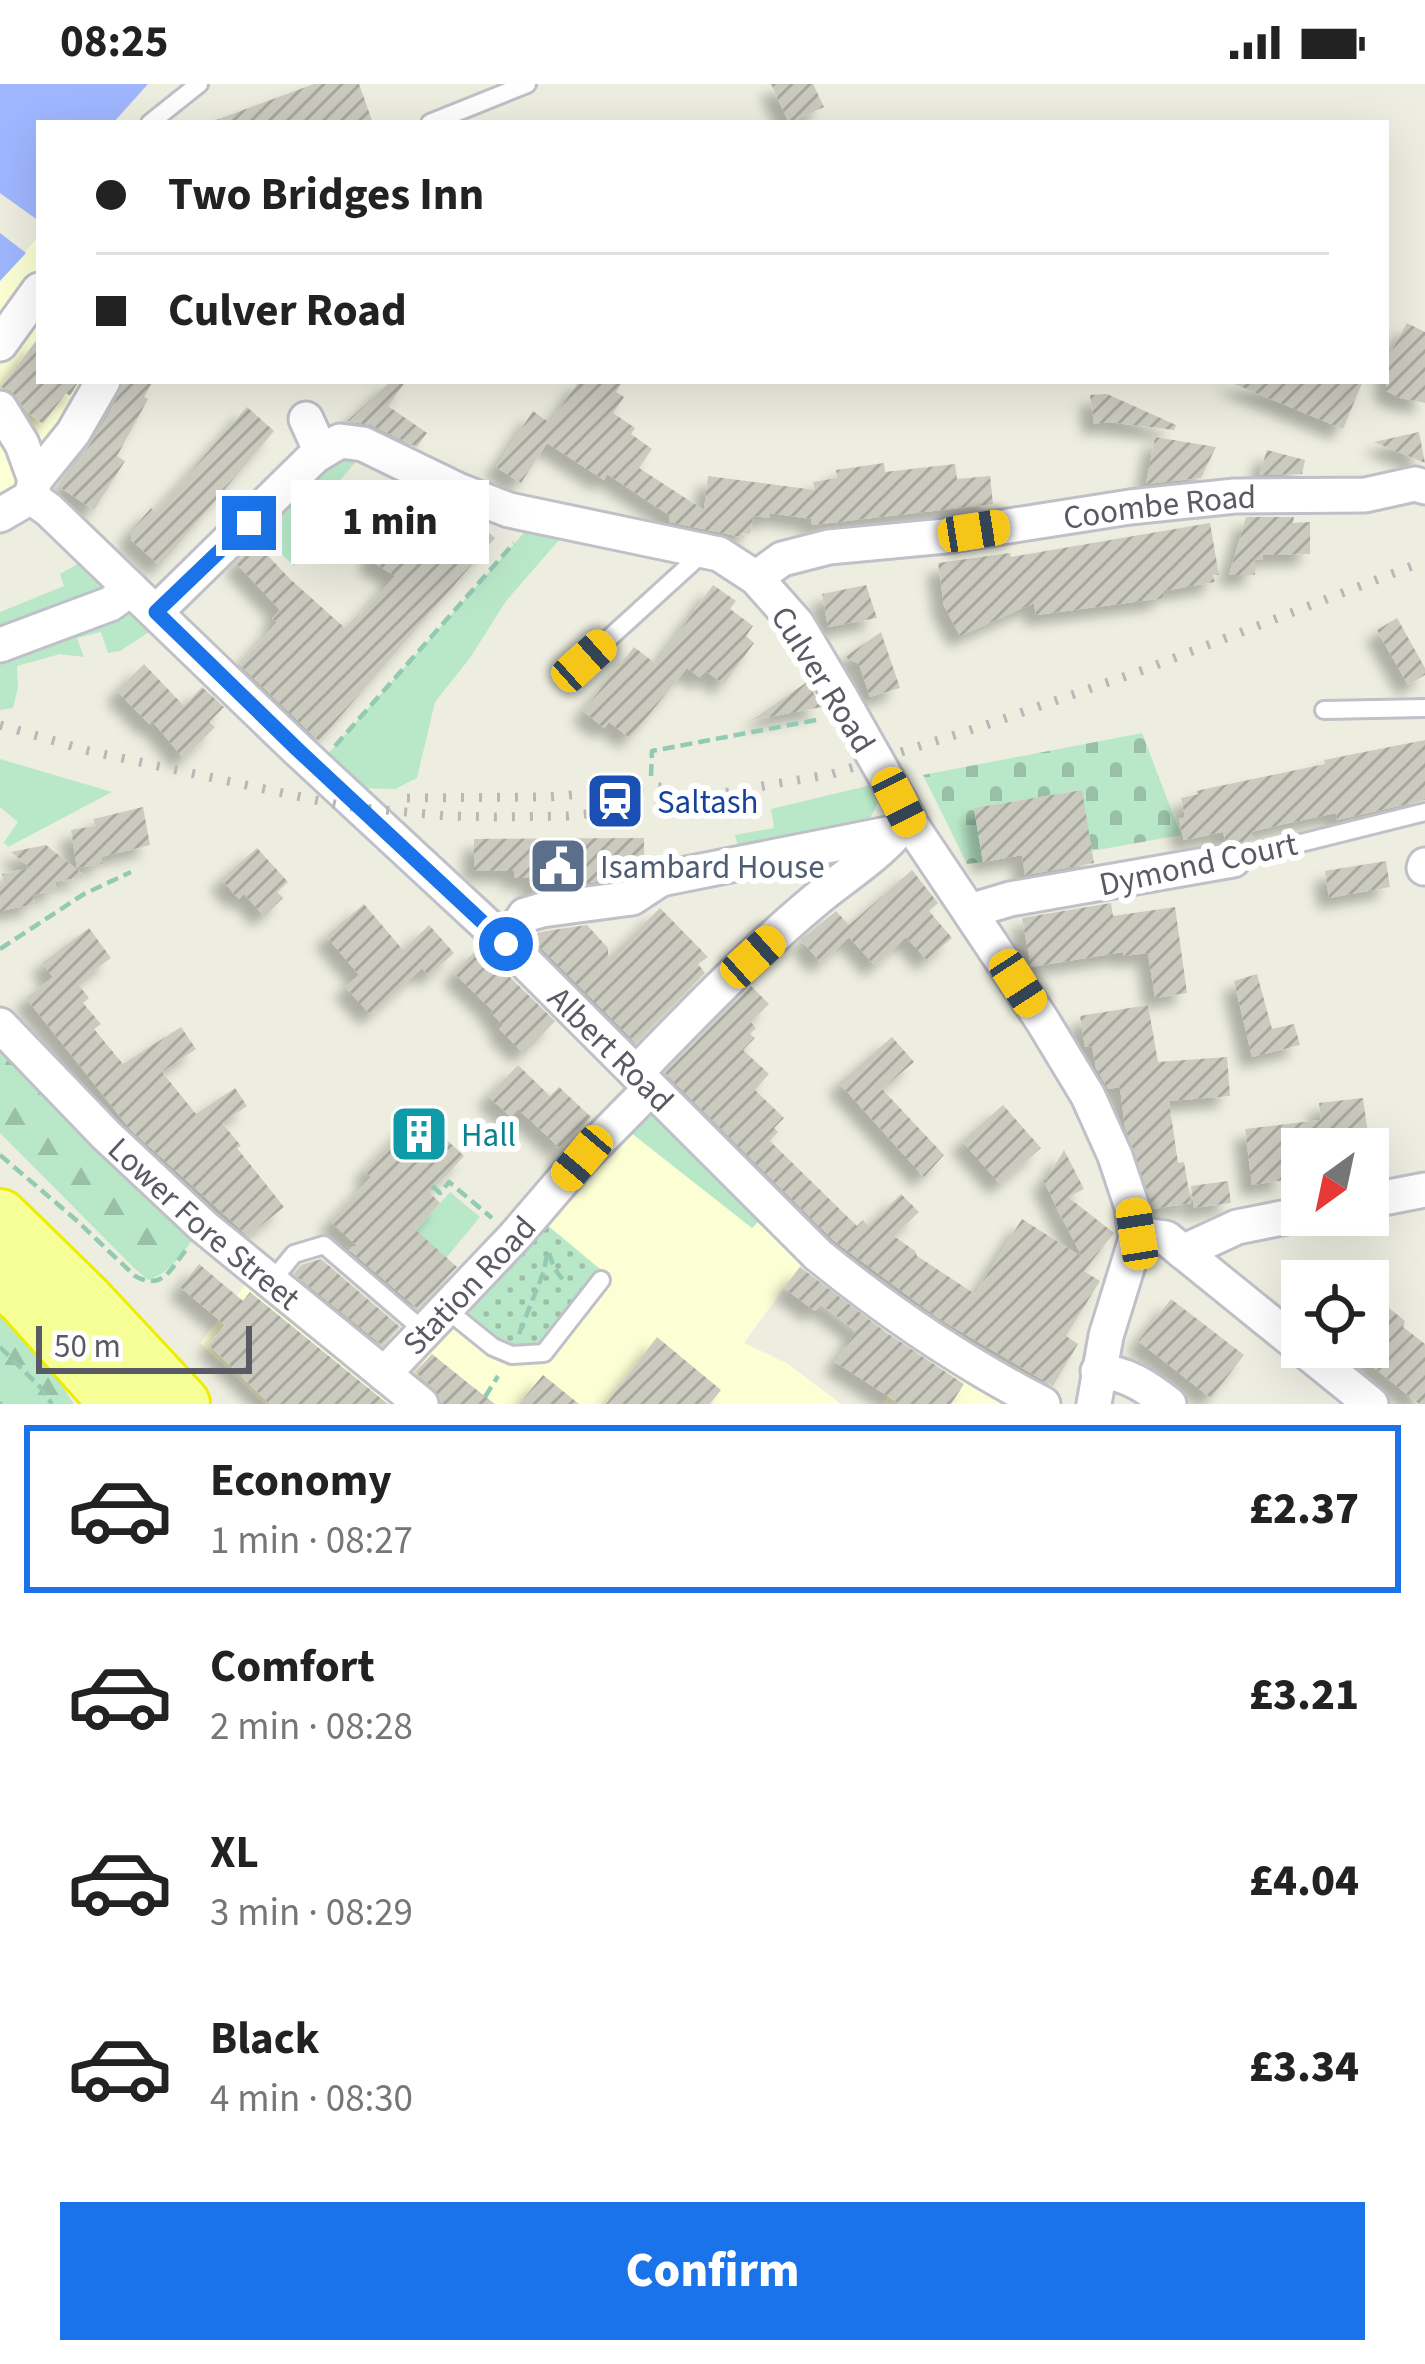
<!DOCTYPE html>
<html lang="en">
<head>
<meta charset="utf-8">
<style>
  body { margin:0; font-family:"Source Sans 3",sans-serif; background:#f6f6f6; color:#222; height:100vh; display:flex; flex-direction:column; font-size:45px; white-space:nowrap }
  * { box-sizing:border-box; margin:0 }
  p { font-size:39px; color:#767676 }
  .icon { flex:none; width:66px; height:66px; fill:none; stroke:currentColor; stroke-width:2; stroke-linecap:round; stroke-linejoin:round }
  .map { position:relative; height:1320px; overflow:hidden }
  .details { display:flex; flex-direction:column; background:#fff; flex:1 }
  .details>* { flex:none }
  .top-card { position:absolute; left:36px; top:36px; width:1353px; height:264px; border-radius:0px; box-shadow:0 12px 48px #0002; display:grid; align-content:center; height:264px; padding:0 60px; background:#fff }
  .needle { width:78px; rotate:213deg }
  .tools { position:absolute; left:1281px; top:1044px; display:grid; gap:24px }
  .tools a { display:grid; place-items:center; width:108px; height:108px; border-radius:0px; background:#fff; box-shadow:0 12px 48px #0002; font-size:60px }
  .scale { position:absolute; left:36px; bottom:30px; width:216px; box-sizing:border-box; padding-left:12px; border:6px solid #595a63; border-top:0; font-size:33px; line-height:42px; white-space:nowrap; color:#595a63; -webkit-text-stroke:9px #fff; paint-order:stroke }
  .end { position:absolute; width:54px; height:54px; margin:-27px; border:15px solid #1a73e8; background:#fff; box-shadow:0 0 0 6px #fff }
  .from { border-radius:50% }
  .bubble { position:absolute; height:84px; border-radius:0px; background:#fff; box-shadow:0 12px 48px #0002; font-size:39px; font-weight:800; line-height:84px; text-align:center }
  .car { position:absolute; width:36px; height:72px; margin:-36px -18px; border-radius:15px; box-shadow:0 0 9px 3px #0007; background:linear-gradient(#f5c518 24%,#345 0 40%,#f5c518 0 76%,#345 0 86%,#f5c518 0) }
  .top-card b { display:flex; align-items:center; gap:42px; height:114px; font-size:45px }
  .top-card b+b { border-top:3px solid #e0e0e0 }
  .top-card i { width:30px; height:30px; background:#222 }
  ul { padding:21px 0 0; list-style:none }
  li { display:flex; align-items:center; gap:36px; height:168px; margin:0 24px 18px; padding:0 36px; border:6px solid transparent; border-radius:0px }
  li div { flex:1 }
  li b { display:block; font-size:45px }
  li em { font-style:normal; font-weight:800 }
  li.active { border-color:#1a73e8 }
  li>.icon { width:108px; height:108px; stroke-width:1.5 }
  .cta { display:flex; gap:24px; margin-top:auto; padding:24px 60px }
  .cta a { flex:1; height:138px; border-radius:0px; background:#1a73e8; color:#fff; font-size:48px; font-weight:800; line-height:138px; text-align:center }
  .status { display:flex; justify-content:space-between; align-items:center; height:84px; padding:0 60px; background:#fff; direction:ltr }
  .status svg { height:33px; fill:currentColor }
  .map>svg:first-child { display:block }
  .commercial { fill:#fcffd4 }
  .grass { fill:#b9e8c8 }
  .forest { fill:url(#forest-firs) }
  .cemetery { fill:url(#cemetery-stones) }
  .garden { fill:url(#garden-dots) }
  .water { fill:#9fb7ff }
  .building { fill:url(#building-hatch); filter:url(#shadow) }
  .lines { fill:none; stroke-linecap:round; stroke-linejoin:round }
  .service-casing { stroke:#bfc0c8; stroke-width:22 }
  .minor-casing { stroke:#bfc0c8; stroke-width:39 }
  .trunk-casing { stroke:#eeec00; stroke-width:60 }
  .path { stroke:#92cab3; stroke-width:4.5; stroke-dasharray:12 6; stroke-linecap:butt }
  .service { stroke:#fff; stroke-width:16 }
  .minor { stroke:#fff; stroke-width:33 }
  .trunk { stroke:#f6ff95; stroke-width:54 }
  .rail { stroke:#b8b8b9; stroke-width:9; stroke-dasharray:3 15; stroke-linecap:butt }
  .minor-bridge-casing { stroke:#bfc0c8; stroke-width:39; stroke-linecap:butt }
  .minor-bridge { stroke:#fff; stroke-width:33 }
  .route { stroke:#1a73e8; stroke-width:15 }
  .labels { text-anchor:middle; stroke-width:12; stroke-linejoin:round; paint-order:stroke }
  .street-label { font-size:33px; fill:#595a63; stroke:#fff }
  .transit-label { font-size:33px; fill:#164399; stroke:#fff; text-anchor:start }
  .service-label { font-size:33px; fill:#4e5e75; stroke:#fff; text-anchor:start }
  .culture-label { font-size:33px; fill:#0d838f; stroke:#fff; text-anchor:start }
</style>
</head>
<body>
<div class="status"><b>08:25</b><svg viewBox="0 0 49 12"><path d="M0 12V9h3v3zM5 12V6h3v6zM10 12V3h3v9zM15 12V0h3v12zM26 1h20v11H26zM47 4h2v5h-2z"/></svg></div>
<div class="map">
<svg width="1425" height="1320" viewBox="0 0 1425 1320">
  <defs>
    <pattern id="forest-firs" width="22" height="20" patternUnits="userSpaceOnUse" patternTransform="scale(3)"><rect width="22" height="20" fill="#b9e8c8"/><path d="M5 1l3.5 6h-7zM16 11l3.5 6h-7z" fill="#99bfa6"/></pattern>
    <pattern id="cemetery-stones" width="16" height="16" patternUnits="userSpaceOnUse" patternTransform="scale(3)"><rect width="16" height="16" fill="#b9e8c8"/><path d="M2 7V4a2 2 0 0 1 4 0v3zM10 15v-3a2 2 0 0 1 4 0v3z" fill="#99bfa6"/></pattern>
    <pattern id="garden-dots" width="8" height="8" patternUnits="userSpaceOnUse" patternTransform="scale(3)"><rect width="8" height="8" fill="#b9e8c8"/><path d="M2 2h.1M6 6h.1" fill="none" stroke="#99bfa6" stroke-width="1.8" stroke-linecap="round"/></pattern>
    <pattern id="building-hatch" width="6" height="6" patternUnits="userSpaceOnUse" patternTransform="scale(3)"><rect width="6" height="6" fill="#cbcabf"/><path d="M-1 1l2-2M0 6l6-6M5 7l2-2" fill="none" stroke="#a8a79f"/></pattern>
    <filter id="shadow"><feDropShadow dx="-11" dy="11" stdDeviation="6" flood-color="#0004"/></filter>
  </defs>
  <rect width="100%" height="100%" fill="#edeee0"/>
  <!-- commercial -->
  <g class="commercial">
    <polygon points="39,152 39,297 102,297 0,428 0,197"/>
    <polygon points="616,1037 752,1144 771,1125 812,1165 744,1259 788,1280 841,1320 264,1320 200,1259 244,1202 259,1190 384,1290"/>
    <polygon points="929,1252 1043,1320 882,1320"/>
  </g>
  <!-- grass -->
  <g class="grass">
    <polygon points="369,363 313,427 326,442 294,482 249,439 315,372"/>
    <polygon points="538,433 573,440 506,517 470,574 435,618 417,694 395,705 357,704 325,673"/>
    <polygon points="95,470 166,537 120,567 108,569 101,548 77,554 84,573 60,570 17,582 18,603 13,624 0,626 0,528 64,502 60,490"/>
    <polygon points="0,675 112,708 8,763 5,759 2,761 18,738 0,723"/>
    <polygon points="871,701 880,714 865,746 740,771 735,751 774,744 771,725"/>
    <polygon points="650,1005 771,1125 752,1144 616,1037"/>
    <polygon points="450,1108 480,1133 446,1174 416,1146"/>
  </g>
  <!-- forest -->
  <g class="forest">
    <path d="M 0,941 L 201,1144 C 186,1164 173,1188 148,1196 L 133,1183 L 0,1049 Z"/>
    <polygon points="0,1224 29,1251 74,1320 0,1320"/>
  </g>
  <!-- cemetery -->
  <polygon class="cemetery" points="1142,649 1181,751 1092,767 1081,706 974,724 983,778 967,780 923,691"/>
  <!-- garden -->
  <polygon class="garden" points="534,1130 606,1190 544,1269 511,1271 446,1225"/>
  <!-- water -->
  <g class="water">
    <polygon points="0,0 148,0 113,39 39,39 39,137 0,109"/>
    <polygon points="0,149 26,169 0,197"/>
  </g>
  <!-- building -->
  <g class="building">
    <polygon points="314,0 359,0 373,39 216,39 216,36"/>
    <polygon points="771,0 813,0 824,23 789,39"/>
    <polygon points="1407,239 1425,248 1425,319 1400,314 1386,307 1386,277"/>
    <polygon points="39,253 39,297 79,297 70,312 66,309 43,340 27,328 11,306 1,303"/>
    <polygon points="124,297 153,297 144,313 148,315 117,372 125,377 94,426 61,404 108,333"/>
    <polygon points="391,297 406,297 388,322 427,349 417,363 371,341 347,337"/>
    <polygon points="579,297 623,297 616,308 624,313 613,329 635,344 631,350 652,365 639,384 704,426 708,392 815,406 813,398 837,394 836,386 884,379 885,388 955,380 957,395 990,392 993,420 812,441 811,435 770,429 770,434 753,432 750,450 740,449 746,454 669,438 669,431 607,390 604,396 547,359 521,399 496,383 533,327 550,339"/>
    <polygon points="1227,297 1363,297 1343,345"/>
    <polygon points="1107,310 1176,341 1174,346 1108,338 1094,340 1090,311"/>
    <polygon points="247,323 274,347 160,482 131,456 131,447 151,424 155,428"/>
    <polygon points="1419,348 1425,379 1374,358"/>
    <polygon points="1155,353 1216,363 1201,394 1146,400"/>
    <polygon points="1267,366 1305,376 1302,390 1259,391"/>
    <polygon points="407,405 473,435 495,454 319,657 240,581 277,538 272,535 280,526 236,479 256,459 290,495 345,544 357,531 359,533 395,492 369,476"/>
    <polygon points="1246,433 1294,433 1293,439 1310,438 1310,470 1263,471 1263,476 1255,476 1255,491 1229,491"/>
    <polygon points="1210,439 1219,491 1213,491 1215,498 1163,507 1164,514 1036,531 1034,519 960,552 944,522 938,479 1010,469 1011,473"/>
    <polygon points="713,501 736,517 730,525 753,542 746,552 754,559 724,600 707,588 702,595 687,584 630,654 609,638 604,644 583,627 634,563 656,580"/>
    <polygon points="866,501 877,534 828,543 822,510"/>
    <polygon points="1397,534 1425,584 1425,591 1408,601 1377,546"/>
    <polygon points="881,548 900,604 870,613 859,580 845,573"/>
    <polygon points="144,580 184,622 202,603 224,623 209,638 215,643 184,675 153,638 150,641 117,607"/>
    <polygon points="807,598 822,623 752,636"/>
    <polygon points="1425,656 1425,716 1337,736 1336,729 1284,740 1251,748 1253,756 1243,758 1225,756 1223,748 1184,756 1179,735 1185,733 1181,714 1199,710 1196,707 1325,680 1324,676"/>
    <polygon points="1082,706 1094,779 1025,791 1022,771 983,778 974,724"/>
    <polygon points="143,723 150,761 101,773 102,780 77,784 71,746 95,742 94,735"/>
    <polygon points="644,754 644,779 620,783 628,791 624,794 532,807 532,794 514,794 514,787 474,786 474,755"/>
    <polygon points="46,761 85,792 55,798 57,806 33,811 35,820 0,827 0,801 4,800 2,790 31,784 11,768"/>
    <polygon points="257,764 288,798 277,808 283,814 264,832 244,810 239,815 221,795"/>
    <polygon points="1386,777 1390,803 1329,814 1325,787"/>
    <polygon points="912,786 938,819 929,827 952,854 927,876 906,853 875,882 849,853 821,879 801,856 836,827 849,841"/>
    <polygon points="1111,819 1113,832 1175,823 1187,909 1155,914 1148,869 1123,872 1123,868 1031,883 1022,834"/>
    <polygon points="364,820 403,866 429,841 454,869 429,892 422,884 371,931 345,903 359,891 326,852"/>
    <polygon points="660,824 708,873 698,880 705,889 636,959 533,856 538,849 546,847 587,841 608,864 608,875"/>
    <polygon points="89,844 111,874 77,899 89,914 83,919 101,940 94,945 123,980 181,943 196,965 162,988 196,1030 235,1004 247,1022 222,1039 241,1062 237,1064 284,1123 248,1152 130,1045 26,914 53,893 42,879"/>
    <polygon points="479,863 555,937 523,969 499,945 503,941 491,929 493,927 454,889"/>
    <polygon points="1257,890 1272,945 1294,940 1300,961 1252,973 1234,897"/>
    <polygon points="751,902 769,920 751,938 756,944 750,950 755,954 743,966 769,990 755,1006 784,1034 774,1044 778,1048 770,1057 857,1142 863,1136 868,1142 901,1110 919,1128 894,1152 915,1167 917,1172 975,1210 1022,1135 1082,1173 1041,1092 1046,1096 1064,1066 1084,1105 1068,1113 1114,1149 1084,1187 1100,1197 1066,1252 1078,1260 1053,1302 938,1234 832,1155 665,989"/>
    <polygon points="1148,921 1158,978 1227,973 1230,1012 1169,1017 1178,1079 1184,1078 1191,1119 1153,1125 1125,1043 1120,1003 1108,1005 1096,984 1092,962 1085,963 1080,932"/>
    <polygon points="892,953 914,978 882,1005 944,1071 924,1093 839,999"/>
    <polygon points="518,981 550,1012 559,1003 591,1033 561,1065 518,1025 511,1033 488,1012"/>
    <polygon points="1363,1014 1368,1051 1364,1051 1366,1065 1302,1065 1302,1069 1282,1072 1285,1096 1252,1101 1245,1045 1321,1036 1319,1019"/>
    <polygon points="1003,1021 1041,1064 1000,1100 962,1057"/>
    <polygon points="418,1029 464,1072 430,1109 440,1119 416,1146 457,1183 417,1224 347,1164 357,1162 330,1137 371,1093 364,1087"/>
    <polygon points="1228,1097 1231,1119 1194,1124 1191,1102"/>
    <polygon points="321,1175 400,1243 382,1261 294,1190 301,1181"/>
    <polygon points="199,1180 243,1217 250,1208 388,1320 270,1320 209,1261 225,1241 180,1203"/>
    <polygon points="800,1183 887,1249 964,1300 951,1320 900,1320 835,1278 856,1247 821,1220 815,1227 784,1204"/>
    <polygon points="1368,1207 1405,1237 1403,1243 1425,1260 1425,1320 1419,1320 1368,1279"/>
    <polygon points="1171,1215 1244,1271 1211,1314 1138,1257"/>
    <polygon points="657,1253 721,1306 710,1320 606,1320"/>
    <polygon points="432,1270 468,1299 495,1320 442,1320 435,1305 415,1288"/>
    <polygon points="543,1291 579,1320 519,1320"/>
  </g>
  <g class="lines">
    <!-- service casing -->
    <g class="service-casing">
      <g id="service">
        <polyline points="150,39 199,0"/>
        <polyline points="430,39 527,0"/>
        <polyline points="584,577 705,467"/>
        <polyline points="1324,626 1425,624"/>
        <polyline points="1233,776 1425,728"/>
        <polyline points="270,1199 294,1170 324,1161 424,1247"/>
        <polyline points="446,1225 493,1263 512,1271 544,1269 601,1196"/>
      </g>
    </g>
    <!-- minor casing -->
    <g class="minor-casing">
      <g id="minor">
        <polyline points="0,260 39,206"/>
        <polyline points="0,324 22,360 35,396"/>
        <polyline points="306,335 321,368"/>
        <path id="s1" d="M 31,413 L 49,426 L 297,665 L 506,859 L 818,1171 C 888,1228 963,1279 1043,1320"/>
        <polyline points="31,413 35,396 73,349 103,297"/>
        <polyline points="0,431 31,413"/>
        <path id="s2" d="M 756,494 L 782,475 L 829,463 L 945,452 L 1130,423 L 1235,412 L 1365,411 L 1415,400 L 1425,403"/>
        <polyline points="156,528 315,372 340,357 363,360 460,407 509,426 719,470 756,494 797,540 841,614"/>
        <polyline points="0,561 110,520 131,505"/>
        <polyline points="900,718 912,742 1042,936 1088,1012 1115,1072 1132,1123 1136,1155 1106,1252 1094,1320"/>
        <polyline points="1424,784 1425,781"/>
        <polyline points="970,827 1010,815 1233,776"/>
        <polyline points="506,859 525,831 542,826 632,814 661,795 897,748 912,742"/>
        <path id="s3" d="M 0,941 L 106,1051 L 204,1143 L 421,1320"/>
        <path d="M 636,989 C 694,929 753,868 818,814 C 845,792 874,774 897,748"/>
        <polyline points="1368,1117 1425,1106"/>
        <polyline points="1137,1150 1166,1154 1371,1320"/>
        <polyline points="1183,1168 1237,1143 1302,1130"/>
        <path d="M 1098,1287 C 1127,1289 1147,1303 1169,1320"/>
        <path id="s4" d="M 384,1290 L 515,1152 L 582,1074 L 650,1005"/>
      </g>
    </g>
    <!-- trunk casing -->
    <g class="trunk-casing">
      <g id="trunk">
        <polyline points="0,1133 85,1216 182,1320"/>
        <polyline points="0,1193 24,1214 118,1320"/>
      </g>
    </g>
    <!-- path -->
    <g class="path">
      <polyline points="335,662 514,459"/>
      <polyline points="651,692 652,667 821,635"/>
      <polyline points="0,865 84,810 131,788"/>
      <path d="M 0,1071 L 75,1135 L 135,1192 C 162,1207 170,1186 186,1166"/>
      <polyline points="432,1102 440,1109 449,1098 492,1134"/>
      <polyline points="549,1169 554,1184 566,1200"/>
      <polyline points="519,1250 544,1187 548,1165"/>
      <polyline points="0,1263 41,1304 52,1320"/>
      <polyline points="485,1313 498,1292"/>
      <polyline points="0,1318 1,1320"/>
    </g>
    <!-- service -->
    <use href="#service" class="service"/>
    <!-- minor -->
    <use href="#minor" class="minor"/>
    <!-- trunk -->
    <use href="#trunk" class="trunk"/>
    <!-- rail -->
    <g class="rail">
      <polyline points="0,641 89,667 343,722 448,732 495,733 567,732 631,725 832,690 983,642 1146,585 1425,477"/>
      <polyline points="407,714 548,713 671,702"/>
    </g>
    <!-- minor-bridge casing -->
    <g class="minor-bridge-casing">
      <polyline id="minor-bridge" points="841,614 900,718"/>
    </g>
    <!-- minor-bridge -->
    <use href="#minor-bridge" class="minor-bridge"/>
  </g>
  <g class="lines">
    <!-- route -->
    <polyline class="route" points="249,439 156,528 297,665 506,860"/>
  </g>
  <!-- icons -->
  <defs>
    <g id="station-square" transform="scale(3)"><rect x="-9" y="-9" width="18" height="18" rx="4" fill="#1a4fb4" stroke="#fff"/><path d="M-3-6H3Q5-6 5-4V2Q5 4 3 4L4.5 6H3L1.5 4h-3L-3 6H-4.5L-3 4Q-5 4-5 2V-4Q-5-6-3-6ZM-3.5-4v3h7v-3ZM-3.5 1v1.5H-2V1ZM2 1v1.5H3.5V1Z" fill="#fff"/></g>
    <g id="civic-square" transform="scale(3)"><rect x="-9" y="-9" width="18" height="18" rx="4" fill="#5c6f8a" stroke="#fff"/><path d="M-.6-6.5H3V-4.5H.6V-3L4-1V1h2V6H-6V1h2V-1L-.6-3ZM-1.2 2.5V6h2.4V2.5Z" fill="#fff"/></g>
    <g id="building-square" transform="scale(3)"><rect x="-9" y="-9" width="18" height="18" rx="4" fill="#0f9aa8" stroke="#fff"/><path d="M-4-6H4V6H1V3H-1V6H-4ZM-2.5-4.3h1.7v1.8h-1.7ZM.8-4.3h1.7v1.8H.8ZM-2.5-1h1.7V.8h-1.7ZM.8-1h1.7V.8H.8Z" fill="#fff"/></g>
  </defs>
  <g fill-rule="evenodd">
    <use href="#station-square" x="615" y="717"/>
    <use href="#civic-square" x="558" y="782"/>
    <use href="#building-square" x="419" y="1050"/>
  </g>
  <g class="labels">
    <!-- street labels -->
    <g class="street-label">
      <text dy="12" stroke="none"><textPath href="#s2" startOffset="414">Coombe Road</textPath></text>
      <text transform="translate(824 595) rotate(58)" y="12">Culver Road</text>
      <text transform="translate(1198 779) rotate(-12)" y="12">Dymond Court</text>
      <text dy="12" stroke="none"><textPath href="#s1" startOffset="801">Albert Road</textPath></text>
      <text dy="12" stroke="none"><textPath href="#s3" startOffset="285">Lower Fore Street</textPath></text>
      <text dy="12" stroke="none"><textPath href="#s4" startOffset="123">Station Road</textPath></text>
    </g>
    <!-- transit labels -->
    <g class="transit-label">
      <text x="657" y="729">Saltash</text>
    </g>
    <!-- service labels -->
    <g class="service-label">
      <text x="600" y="794">Isambard House</text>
    </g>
    <!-- culture labels -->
    <g class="culture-label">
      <text x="461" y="1062">Hall</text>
    </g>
  </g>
</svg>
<div class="tools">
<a><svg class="needle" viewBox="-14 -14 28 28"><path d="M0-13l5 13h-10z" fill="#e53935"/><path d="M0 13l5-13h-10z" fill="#767676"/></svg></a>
<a><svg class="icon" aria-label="locate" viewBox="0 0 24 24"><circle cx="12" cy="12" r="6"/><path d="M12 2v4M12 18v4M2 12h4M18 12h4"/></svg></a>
</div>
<div class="scale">50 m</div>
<i class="end from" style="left:506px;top:860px"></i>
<i class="end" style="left:249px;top:439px"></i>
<div class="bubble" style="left:291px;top:396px;width:198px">1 min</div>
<i class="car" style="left:974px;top:447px;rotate:81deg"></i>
<i class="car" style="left:584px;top:577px;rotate:48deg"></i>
<i class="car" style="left:899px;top:718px;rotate:153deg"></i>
<i class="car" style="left:753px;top:873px;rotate:48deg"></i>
<i class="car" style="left:1018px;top:899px;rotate:147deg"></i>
<i class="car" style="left:582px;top:1074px;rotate:220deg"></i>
<i class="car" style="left:1137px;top:1150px;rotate:351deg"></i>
<div class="top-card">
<b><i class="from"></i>Two Bridges Inn</b>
<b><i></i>Culver Road</b>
</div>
</div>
<section class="details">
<ul>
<li class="active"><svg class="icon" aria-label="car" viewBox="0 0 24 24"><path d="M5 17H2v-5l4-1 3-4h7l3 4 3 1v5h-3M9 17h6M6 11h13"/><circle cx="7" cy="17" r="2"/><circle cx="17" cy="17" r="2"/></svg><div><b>Economy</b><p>1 min · 08:27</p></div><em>£2.37</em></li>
<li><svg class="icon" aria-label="car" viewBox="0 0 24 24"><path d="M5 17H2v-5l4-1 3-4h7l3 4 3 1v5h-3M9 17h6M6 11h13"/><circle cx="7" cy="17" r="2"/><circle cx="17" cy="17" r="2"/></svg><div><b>Comfort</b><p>2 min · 08:28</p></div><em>£3.21</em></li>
<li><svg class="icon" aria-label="car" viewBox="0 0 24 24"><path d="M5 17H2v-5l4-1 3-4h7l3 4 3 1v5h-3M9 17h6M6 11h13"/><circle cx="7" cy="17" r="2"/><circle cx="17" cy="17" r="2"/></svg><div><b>XL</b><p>3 min · 08:29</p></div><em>£4.04</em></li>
<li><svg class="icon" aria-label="car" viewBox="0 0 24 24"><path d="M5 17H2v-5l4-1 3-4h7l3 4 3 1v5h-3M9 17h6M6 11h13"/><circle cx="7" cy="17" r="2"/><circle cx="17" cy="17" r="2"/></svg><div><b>Black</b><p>4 min · 08:30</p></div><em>£3.34</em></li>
</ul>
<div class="cta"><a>Confirm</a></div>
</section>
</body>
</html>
